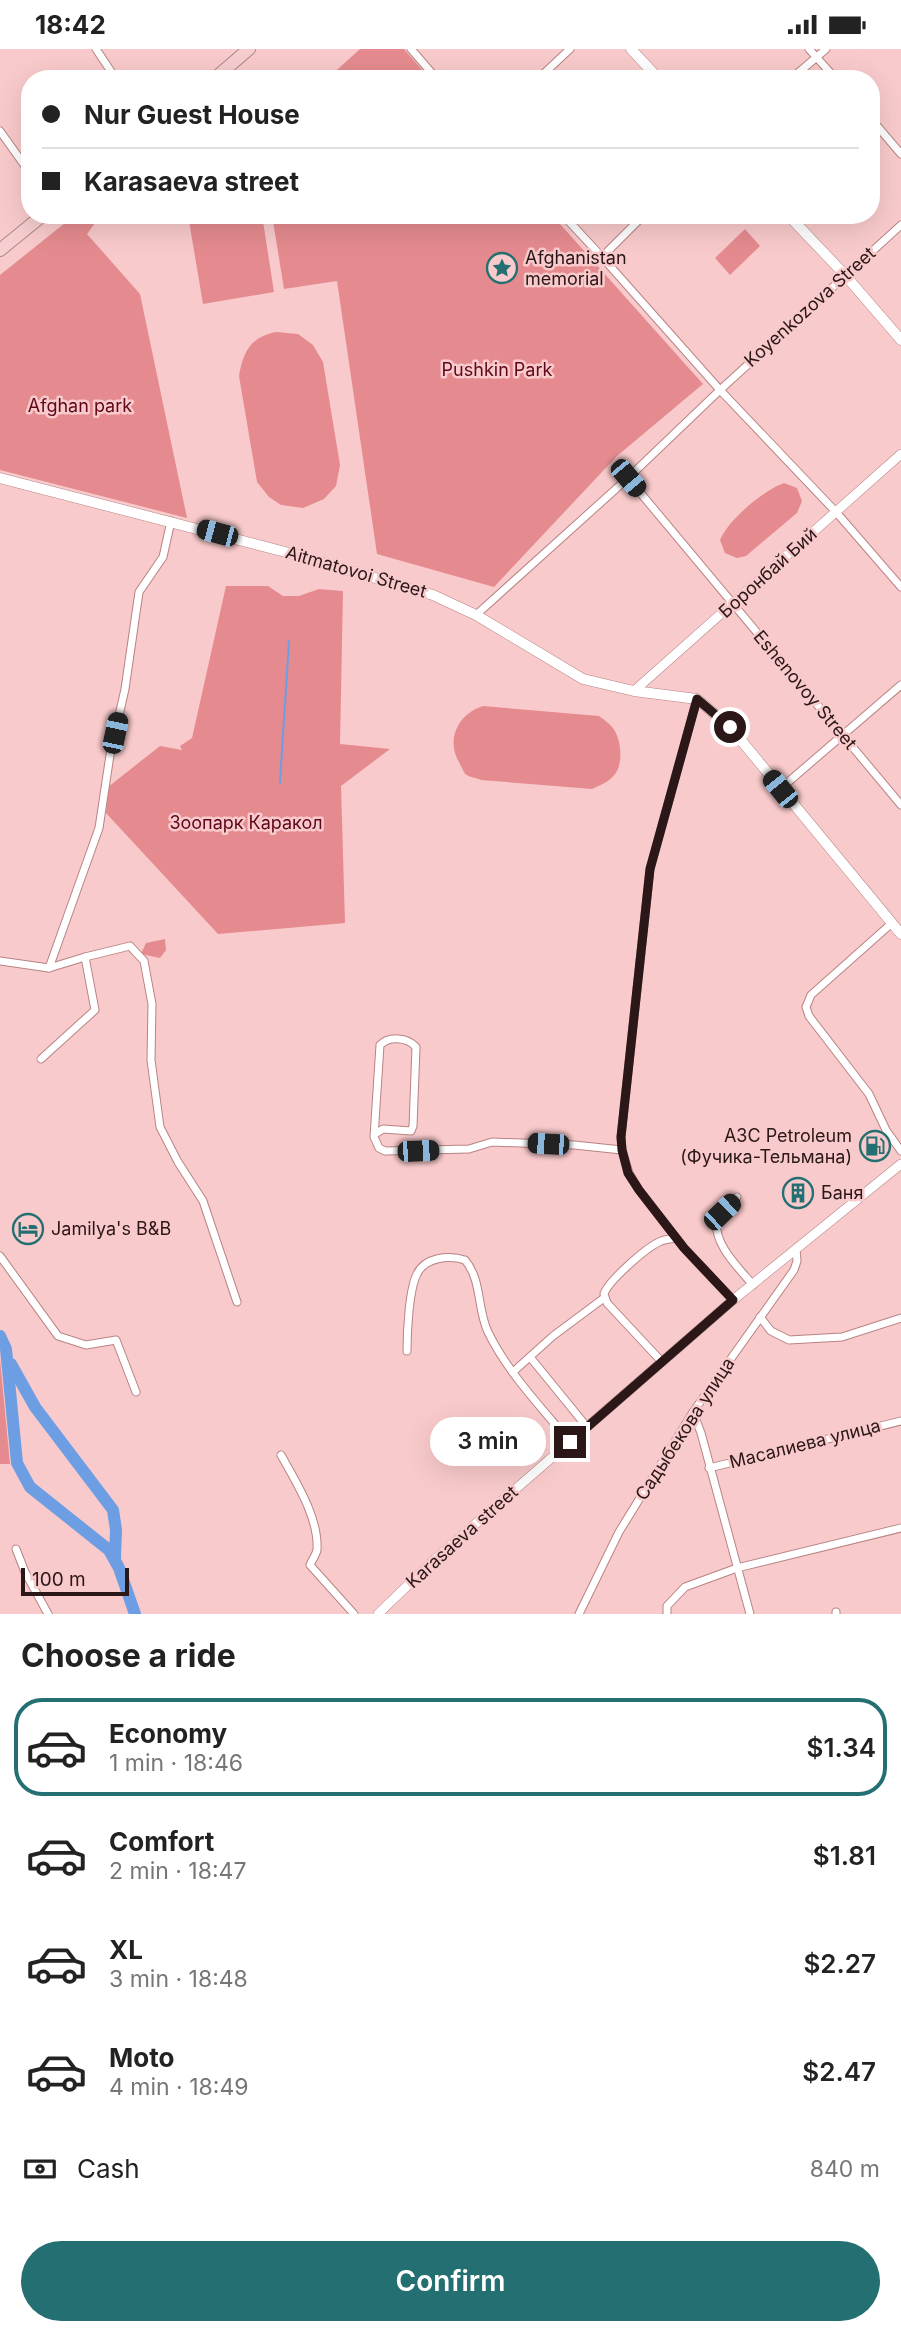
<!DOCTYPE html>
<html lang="en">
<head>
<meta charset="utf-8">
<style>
  body { margin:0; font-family:Inter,sans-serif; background:#f6f6f6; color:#222; height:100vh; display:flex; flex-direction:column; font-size:26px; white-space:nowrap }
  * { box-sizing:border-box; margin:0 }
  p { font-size:23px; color:#767676 }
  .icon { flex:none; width:38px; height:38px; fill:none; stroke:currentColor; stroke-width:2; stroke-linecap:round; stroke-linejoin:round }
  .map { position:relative; height:1565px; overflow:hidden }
  .sheet { display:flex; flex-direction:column; background:#fff; flex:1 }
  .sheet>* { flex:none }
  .guide { position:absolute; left:21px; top:21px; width:859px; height:154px; border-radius:28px; box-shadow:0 7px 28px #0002; display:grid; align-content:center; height:154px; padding:0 21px; background:#fff }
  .scale { position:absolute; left:21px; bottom:18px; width:108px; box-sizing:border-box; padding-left:7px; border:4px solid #2b1717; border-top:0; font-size:19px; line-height:24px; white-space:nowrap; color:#2b1717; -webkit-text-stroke:5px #f9cacb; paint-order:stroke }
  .end { position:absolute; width:32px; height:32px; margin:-16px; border:9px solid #2b1717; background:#fff; box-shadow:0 0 0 4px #fff }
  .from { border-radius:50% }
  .bubble { position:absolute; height:49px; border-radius:24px; background:#fff; box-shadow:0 7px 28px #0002; font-size:23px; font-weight:600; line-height:49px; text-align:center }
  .car { position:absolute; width:21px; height:42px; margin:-21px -10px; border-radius:9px; box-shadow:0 0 5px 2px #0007; background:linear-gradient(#222 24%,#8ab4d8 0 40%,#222 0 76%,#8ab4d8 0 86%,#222 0) }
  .guide b { display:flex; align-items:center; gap:24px; height:66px; font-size:26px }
  .guide b+b { border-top:2px solid #e0e0e0 }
  .guide i { width:18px; height:18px; background:#222 }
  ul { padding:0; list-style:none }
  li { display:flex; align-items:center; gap:21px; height:98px; margin:0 14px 10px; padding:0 7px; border:4px solid transparent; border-radius:28px }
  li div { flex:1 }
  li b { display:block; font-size:26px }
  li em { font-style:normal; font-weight:600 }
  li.selected { border-color:#246f71 }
  li>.icon { width:63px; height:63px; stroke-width:1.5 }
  h2 { padding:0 21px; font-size:32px; line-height:84px }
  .pay { display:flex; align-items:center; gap:18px; height:77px; padding:0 21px; font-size:26px }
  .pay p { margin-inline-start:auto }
  .button { display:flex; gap:14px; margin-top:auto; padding:14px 21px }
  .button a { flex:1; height:80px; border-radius:42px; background:#246f71; color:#fff; font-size:28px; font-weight:600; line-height:80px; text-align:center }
  .status { display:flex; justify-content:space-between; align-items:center; height:49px; padding:0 35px; background:#fff; direction:ltr }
  .status svg { height:19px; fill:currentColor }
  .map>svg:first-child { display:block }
  .green { fill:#e58b8f }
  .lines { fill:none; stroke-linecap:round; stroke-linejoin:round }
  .stream { stroke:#6d9ee4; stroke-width:2 }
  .river { stroke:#6d9ee4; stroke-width:12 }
  .minor-casing { stroke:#b98384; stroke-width:9 }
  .tertiary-casing { stroke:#b98384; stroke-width:10 }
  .secondary-casing { stroke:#b98384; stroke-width:11 }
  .trunk-casing { stroke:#ae8687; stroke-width:14 }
  .minor { stroke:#fff; stroke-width:7 }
  .tertiary { stroke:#fff; stroke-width:9 }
  .secondary { stroke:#fff; stroke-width:10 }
  .trunk { stroke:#f6cecf; stroke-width:12 }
  .route { stroke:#2b1717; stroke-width:9 }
  .labels { text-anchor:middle; stroke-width:5; stroke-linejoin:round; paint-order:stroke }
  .poi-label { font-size:18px; fill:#2b1717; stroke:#f9cacb; text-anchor:start }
  .street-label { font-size:18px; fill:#2b1717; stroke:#f9cacb }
  .park-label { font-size:18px; fill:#5e071a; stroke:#f9cacb }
</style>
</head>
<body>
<div class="status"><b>18:42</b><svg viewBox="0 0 49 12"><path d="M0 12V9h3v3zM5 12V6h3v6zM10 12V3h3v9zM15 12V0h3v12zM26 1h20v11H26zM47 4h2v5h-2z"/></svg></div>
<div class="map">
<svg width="901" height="1565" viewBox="0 0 901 1565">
  <rect width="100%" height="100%" fill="#f9cacb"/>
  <!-- green -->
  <g class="green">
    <polygon points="360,0 404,0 430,30 327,30"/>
    <polygon points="75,166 101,166 87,185 140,245 187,469 0,421 0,226"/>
    <polygon points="188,166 262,166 274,243 203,255"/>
    <polygon points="272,166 552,166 703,335 617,407 494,538 377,505 337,232 284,240"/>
    <polygon points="745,180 760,197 730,226 715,209"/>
    <path d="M 276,283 L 298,285 L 313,296 L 323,313 L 340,416 L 336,437 L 324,450 L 303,459 L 281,456 L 269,448 L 257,433 L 239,327 C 243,302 251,288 276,283 Z"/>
    <path d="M 784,434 L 797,439 L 802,452 L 797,464 L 746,507 L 737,509 L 725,504 L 720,491 C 728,471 764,441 784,434 Z"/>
    <polygon points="226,537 268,537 283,547 299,547 319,540 343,542 340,695 390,700 341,737 345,874 218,885 106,764 108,738 160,697 182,701 180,697 192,689"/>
    <path d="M 483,657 L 599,667 C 603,670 609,674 612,678 C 621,688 624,714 615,725 C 609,733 601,736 592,740 L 481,731 C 477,729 469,728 465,725 C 465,724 460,716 460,715 C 445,691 458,665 483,657 Z"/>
    <polygon points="165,890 166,901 160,909 141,905 146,894"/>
    <polygon points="0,1310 10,1415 0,1415"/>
  </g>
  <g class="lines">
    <!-- stream -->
    <polyline class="stream" points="280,734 289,592"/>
    <!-- river -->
    <g class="river">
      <polyline points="0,1287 6,1300 17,1414 30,1438 109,1501 119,1519 135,1565"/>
      <polyline points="11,1315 35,1358 113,1461 116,1481 115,1509"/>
    </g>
    <!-- minor casing -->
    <g class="minor-casing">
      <g id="minor">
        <polyline points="96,0 116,30"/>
        <polyline points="411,0 437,30"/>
        <polyline points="809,0 836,30"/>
        <polyline points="538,30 570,0"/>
        <polyline points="791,30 826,0"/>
        <polyline points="872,71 901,105"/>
        <polyline points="0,82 30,124"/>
        <polyline points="563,166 602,208 720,341 836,463 901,538"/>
        <polyline points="602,208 644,166"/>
        <polyline points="628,429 901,756"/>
        <polyline points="476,566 628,429 720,341 901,176"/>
        <polyline points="697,650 650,820 621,1088 622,1101 629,1124 639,1141 684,1199 733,1251"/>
        <polyline points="780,740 901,636"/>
        <polyline points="892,874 811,946 806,958 809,967 869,1045 886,1081 901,1102"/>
        <polyline points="85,908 130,897 144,912 152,955 151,1011 160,1078 178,1113 203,1152 237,1253"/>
        <polyline points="0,912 49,919 85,908 95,961 41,1010"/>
        <polyline points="49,919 99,779 110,706 125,640 139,543 163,508 171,472"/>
        <path d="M 375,1085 L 383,1080 L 411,1082 L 413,1077 L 416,998 C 407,988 389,987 380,996 L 374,1088 L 379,1099 L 385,1102 L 469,1100 L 492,1093 L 574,1096 L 622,1101"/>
        <path d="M 737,1148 L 716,1171 C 715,1197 737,1217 753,1236"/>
        <polyline points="0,1207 58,1287 86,1296 116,1291 136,1343"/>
        <polyline points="760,1268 771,1282 789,1291 842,1288 901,1269"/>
        <path d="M 407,1302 C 407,1284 409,1240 417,1225 C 425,1208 449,1206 465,1211 C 482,1231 477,1260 488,1283 C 508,1324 541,1358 570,1393"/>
        <polyline points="530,1308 587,1378"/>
        <path d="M 662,1313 L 607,1254 L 604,1245 C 608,1232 646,1199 659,1193 C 664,1190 671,1190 676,1189"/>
        <polyline points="513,1323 553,1287 604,1249"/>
        <polyline points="693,1363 701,1384 750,1565"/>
        <path d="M 281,1406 C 296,1433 319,1469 317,1501 C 316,1506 312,1511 310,1516 L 354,1565"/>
        <polyline points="709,1419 901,1372"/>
        <polyline points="16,1500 25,1523 48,1565"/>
        <polyline points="836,1563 836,1565"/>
        <polyline points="579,1565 619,1483 693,1363 794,1221 797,1212 796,1200"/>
        <polyline points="667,1565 667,1557 685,1538 737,1519 901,1479"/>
      </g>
    </g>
    <!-- tertiary casing -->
    <g class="tertiary-casing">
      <g id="tertiary">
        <polyline points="634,642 901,405"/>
        <polyline points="378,1565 434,1511 733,1251 901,1115"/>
      </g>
    </g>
    <!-- secondary casing -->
    <g class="secondary-casing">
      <g id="secondary">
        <polyline points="631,0 659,30"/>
        <polyline points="788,166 845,226 901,291"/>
        <polyline points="0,429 293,505 433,546 476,566 583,630 634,642 697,650 730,678 901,885"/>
      </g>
    </g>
    <!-- trunk casing -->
    <g class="trunk-casing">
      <g id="trunk">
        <polyline points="214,30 249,0"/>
        <polyline points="0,201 43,166"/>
      </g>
    </g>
    <!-- minor -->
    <use href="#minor" class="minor"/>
    <!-- tertiary -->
    <use href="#tertiary" class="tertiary"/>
    <!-- secondary -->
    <use href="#secondary" class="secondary"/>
    <!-- trunk -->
    <use href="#trunk" class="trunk"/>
  </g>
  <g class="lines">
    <!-- route -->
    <polyline class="route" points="570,1393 733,1251 684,1199 639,1141 628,1124 622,1101 621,1088 650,820 697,650 730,678"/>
  </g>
  <!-- icons -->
  <defs>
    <g id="sight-ring" transform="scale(1.575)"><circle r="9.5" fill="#f9cacb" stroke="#246f71" stroke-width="1.5"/><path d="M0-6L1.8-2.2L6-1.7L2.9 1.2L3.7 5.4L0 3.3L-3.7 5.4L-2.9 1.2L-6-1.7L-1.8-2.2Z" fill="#246f71"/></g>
    <g id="fuel-ring" transform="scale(1.575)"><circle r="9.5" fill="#f9cacb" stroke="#246f71" stroke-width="1.5"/><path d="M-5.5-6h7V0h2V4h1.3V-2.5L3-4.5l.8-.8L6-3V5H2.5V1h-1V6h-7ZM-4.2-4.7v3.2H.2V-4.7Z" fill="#246f71"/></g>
    <g id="building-ring" transform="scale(1.575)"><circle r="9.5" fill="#f9cacb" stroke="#246f71" stroke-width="1.5"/><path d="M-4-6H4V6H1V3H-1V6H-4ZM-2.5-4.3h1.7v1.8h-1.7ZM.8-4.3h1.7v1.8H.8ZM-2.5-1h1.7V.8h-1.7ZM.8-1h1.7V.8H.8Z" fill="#246f71"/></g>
    <g id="hotel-ring" transform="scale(1.575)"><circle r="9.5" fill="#f9cacb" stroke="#246f71" stroke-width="1.5"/><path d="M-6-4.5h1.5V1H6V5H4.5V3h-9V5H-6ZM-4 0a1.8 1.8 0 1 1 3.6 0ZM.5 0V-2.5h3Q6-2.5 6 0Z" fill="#246f71"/></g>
  </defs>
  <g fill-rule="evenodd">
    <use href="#sight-ring" x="502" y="219"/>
    <use href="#fuel-ring" x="875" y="1097"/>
    <use href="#building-ring" x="798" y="1144"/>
    <use href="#hotel-ring" x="28" y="1180"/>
  </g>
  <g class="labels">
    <!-- poi labels -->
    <g class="poi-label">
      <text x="525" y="215">Afghanistan<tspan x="525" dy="21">memorial</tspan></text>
      <text x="852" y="1093" text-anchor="end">АЗС Petroleum<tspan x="852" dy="21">(Фучика-Тельмана)</tspan></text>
      <text x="821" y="1150">Баня</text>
      <text x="51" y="1186">Jamilya's B&amp;B</text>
    </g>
    <!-- street labels -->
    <g class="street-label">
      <text transform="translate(810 258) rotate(-42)" y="6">Koyenkozova Street</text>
      <text transform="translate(356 523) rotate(16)" y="6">Aitmatovoi Street</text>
      <text transform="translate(768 524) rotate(-42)" y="6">Боронбай Бий</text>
      <text transform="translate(805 641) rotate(50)" y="6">Eshenovoy Street</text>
      <text transform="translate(685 1380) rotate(-57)" y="6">Садыбекова улица</text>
      <text transform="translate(805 1395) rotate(-14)" y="6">Масалиева улица</text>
      <text transform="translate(462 1488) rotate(-42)" y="6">Karasaeva street</text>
    </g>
    <!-- park labels -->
    <g class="park-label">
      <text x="497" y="327">Pushkin Park</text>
      <text x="80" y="363">Afghan park</text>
      <text x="246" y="780">Зоопарк Каракол</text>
    </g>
  </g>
</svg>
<div class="scale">100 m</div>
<i class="end from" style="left:730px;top:678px"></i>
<i class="end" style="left:570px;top:1393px"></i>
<div class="bubble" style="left:430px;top:1368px;width:116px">3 min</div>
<i class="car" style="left:628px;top:429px;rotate:140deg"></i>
<i class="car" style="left:217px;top:484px;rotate:285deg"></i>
<i class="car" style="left:115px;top:684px;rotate:12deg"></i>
<i class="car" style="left:780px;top:740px;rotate:321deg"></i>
<i class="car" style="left:548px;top:1095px;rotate:273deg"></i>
<i class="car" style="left:418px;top:1102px;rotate:88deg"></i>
<i class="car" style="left:722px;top:1163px;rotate:46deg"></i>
<div class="guide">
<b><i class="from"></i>Nur Guest House</b>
<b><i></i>Karasaeva street</b>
</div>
</div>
<section class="sheet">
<h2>Choose a ride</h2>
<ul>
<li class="selected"><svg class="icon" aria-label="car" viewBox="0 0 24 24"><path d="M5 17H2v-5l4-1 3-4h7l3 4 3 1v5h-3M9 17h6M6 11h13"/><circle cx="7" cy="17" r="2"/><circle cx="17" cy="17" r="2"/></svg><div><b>Economy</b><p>1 min · 18:46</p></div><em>$1.34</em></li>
<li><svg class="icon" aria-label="car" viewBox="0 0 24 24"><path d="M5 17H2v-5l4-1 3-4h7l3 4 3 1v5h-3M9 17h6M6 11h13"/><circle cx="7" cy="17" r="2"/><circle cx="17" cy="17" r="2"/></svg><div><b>Comfort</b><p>2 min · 18:47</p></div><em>$1.81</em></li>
<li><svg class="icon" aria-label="car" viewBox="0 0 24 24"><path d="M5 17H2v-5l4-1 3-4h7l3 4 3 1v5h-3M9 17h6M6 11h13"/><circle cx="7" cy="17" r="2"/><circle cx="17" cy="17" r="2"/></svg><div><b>XL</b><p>3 min · 18:48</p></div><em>$2.27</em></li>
<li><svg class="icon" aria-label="car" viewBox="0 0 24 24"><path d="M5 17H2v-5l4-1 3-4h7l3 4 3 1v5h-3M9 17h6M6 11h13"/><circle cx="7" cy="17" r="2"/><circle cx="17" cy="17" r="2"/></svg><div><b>Moto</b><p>4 min · 18:49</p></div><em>$2.47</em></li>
</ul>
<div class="pay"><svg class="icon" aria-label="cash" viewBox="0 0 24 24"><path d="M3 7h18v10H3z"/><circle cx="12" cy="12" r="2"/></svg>Cash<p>840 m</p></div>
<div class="button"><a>Confirm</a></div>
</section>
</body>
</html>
